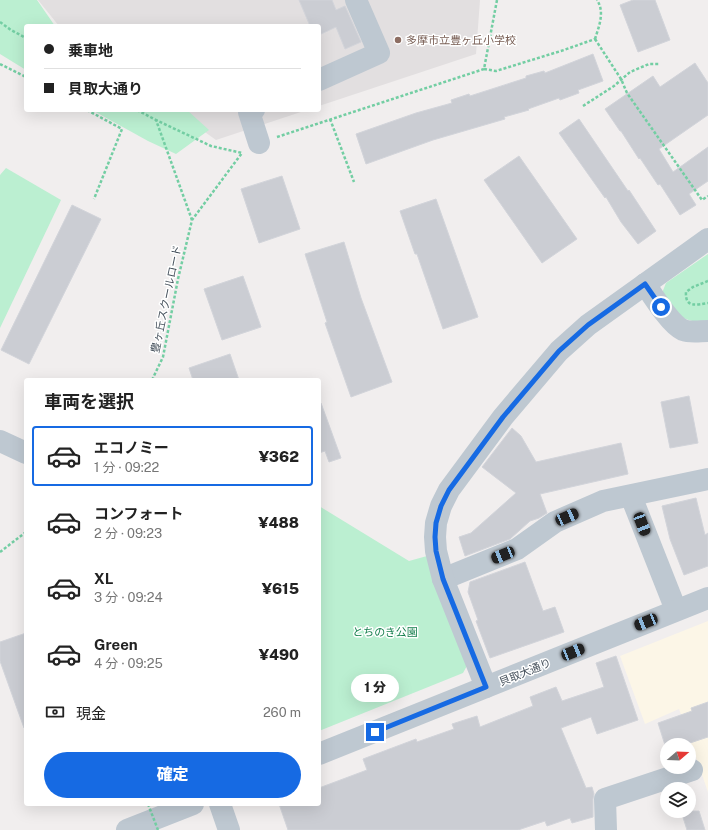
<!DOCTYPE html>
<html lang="ja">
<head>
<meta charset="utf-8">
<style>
  body { margin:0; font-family:"Public Sans","Noto Sans JP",sans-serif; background:#f6f6f6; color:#222; height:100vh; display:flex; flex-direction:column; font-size:15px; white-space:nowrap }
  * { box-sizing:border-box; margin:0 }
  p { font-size:13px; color:#767676 }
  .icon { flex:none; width:22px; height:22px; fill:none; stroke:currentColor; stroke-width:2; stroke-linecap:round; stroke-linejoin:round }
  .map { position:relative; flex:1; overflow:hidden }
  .panel { position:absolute; left:24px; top:378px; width:297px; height:428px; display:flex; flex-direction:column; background:#fff; border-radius:4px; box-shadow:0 4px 16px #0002 }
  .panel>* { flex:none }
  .hud { position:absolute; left:24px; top:24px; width:297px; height:88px; border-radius:4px; box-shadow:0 4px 16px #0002; display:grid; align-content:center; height:88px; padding:0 20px; background:#fff }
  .needle { width:26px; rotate:71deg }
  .fabs { position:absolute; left:660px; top:738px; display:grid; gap:8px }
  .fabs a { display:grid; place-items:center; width:36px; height:36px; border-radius:50%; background:#fff; box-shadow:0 4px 16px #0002; font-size:20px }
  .end { position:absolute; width:18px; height:18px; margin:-9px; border:5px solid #166ae3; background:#fff; box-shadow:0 0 0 2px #fff }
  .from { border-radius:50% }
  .bubble { position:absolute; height:28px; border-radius:14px; background:#fff; box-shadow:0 4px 16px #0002; font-size:13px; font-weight:800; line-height:28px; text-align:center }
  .car { position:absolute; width:12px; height:24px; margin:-12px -6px; border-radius:5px; box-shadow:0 0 3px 1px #0007; background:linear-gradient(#222 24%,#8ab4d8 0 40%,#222 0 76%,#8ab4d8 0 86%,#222 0) }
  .hud b { display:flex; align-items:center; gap:14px; height:38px; font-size:15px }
  .hud b+b { border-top:1px solid #e0e0e0 }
  .hud i { width:10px; height:10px; background:#222 }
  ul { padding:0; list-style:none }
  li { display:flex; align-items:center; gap:12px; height:60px; margin:0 8px 6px; padding:0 12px; border:2px solid transparent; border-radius:4px }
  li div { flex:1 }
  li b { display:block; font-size:15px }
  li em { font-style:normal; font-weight:800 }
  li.active { border-color:#166ae3 }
  li>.icon { width:36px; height:36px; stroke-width:1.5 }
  h2 { padding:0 20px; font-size:18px; line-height:48px }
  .pay { display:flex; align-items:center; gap:10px; height:44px; padding:0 20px; font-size:15px }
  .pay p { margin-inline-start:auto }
  .primary-button { display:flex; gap:8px; margin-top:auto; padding:8px 20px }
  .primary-button a { flex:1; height:46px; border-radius:24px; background:#166ae3; color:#fff; font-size:16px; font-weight:800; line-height:46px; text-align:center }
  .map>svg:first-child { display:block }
  .commercial { fill:#fcf6e7 }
  .education { fill:#e2dfe0 }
  .green { fill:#bbefd1 }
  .building { fill:#cbcdd3; stroke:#d2d4da }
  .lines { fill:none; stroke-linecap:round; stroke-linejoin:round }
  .path { stroke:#73cea3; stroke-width:2.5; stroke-dasharray:3 2; stroke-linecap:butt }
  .minor { stroke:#bec8d1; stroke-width:22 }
  .path-bridge { stroke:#73cea3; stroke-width:2.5; stroke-dasharray:3 2; stroke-linecap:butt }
  .route { stroke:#166ae3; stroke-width:5 }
  .education-dot { fill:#8d6e63; stroke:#fff; stroke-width:1.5 }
  .labels { text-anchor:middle; stroke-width:3; stroke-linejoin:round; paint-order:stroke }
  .education-label { font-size:11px; fill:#785e54; stroke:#fff; text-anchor:start }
  .street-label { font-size:11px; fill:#46515c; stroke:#fff }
  .park-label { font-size:11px; fill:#157f4d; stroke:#fff }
</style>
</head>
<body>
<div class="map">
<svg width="708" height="830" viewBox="0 0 708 830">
  <rect width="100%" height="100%" fill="#f1eeee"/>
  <!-- commercial -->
  <polygon class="commercial" points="708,621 708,792 679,709 645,724 620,656"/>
  <!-- education -->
  <g class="education">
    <polygon points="38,0 480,0 476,54 319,106 319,26 59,26"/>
    <polygon points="174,110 307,110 216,140"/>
  </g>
  <!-- green -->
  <g class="green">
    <polygon points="0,0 37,0 55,26 26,26 26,70 0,54"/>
    <polygon points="92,110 187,110 209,130 176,154 148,141"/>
    <polygon points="6,168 61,200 0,328 0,175"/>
    <path d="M 708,254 L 708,322 C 680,323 678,314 662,293 L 666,283 Z"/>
    <polygon points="319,506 409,561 427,556 469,662 463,673 319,731"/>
  </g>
  <!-- building -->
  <g class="building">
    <polygon points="299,0 332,0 336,10 345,6 361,42 345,49 336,27 319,35 319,26 310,26"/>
    <polygon points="633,0 655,0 670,40 638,52 620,5"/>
    <polygon points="593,54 603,81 578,90 579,93 560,100 559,98 528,109 529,110 504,117 505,119 433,140 366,164 356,134 416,113 452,103 451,100 469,94 470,96 526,78 526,76 544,71 545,73"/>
    <polygon points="695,63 708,83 708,115 659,149 673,172 708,147 708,181 689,194 696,205 680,215 660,184 658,185 640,158 639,159 621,131 620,131 605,109 653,76 660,87"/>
    <polygon points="579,119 628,191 629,190 656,231 638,244 621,222 606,197 605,198 559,133"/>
    <polygon points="519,156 577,239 542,263 484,180"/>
    <polygon points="282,176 300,229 259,243 241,189"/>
    <polygon points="436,199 478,317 443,329 417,254 415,254 400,211"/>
    <polygon points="72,205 101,219 29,364 1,350"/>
    <polygon points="344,242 361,298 392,382 351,397 325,323 327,322 305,254"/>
    <polygon points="243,276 261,327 222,340 204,289"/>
    <polygon points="230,354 239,380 193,380 189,368"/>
    <polygon points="689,396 698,443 670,448 661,402"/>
    <polygon points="321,403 341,458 329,462 325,451 319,453 319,404"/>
    <polygon points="512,428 521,436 536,462 621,443 628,474 540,494 547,513 539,518 530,521 510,539 465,556 459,537 471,533 516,493 482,467"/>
    <polygon points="696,498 705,535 708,533 708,566 684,575 670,539 662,506"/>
    <polygon points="525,562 543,611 555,607 564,632 490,658 476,621 478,620 468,592 470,582"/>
    <polygon points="26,633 26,728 24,728 0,661 0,642"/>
    <polygon points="616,656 638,720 597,734 591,717 561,728 586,788 592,787 594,794 593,799 593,817 572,823 570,818 547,826 545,821 518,830 288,830 279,804 319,804 319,788 367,770 363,759 416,739 417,742 454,729 452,724 477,716 480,727 533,706 530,697 556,687 562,701 604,687 596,663"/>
    <polygon points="708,702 708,737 684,745 665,745 658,723 692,711 691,708"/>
    <polygon points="681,811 699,811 705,830 687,830"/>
  </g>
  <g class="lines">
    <!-- path -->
    <g class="path">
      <polyline points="0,22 11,30 26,38"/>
      <polyline points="595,39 621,79 627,93 702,200 708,196"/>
      <path d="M 595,39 C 599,26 605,12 597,0"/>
      <polyline points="0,64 26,77"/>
      <polyline points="484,69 496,71 564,50 595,39"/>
      <polyline points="583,106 614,86 630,72 649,64 660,64"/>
      <polyline points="87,110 122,129 94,199"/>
      <polyline points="137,110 156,120 192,220"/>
      <polyline points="330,119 354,182"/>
      <polyline points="277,137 484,69 497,0"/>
      <path d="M 708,281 L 693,287 L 686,292 C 685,308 696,305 708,303"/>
      <polyline points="152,380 163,357 178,279 192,220 242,153 211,146 156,120"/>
      <polyline points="0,552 26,532"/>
    </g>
    <!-- minor -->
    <g class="minor">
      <polyline points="319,80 379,53 356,0"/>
      <polyline points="254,110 249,112 259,143"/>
      <path d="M 645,284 C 653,296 671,325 683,330 C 691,333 700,331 708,331"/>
      <polyline points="0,441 26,453"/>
      <polyline points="631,496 676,610"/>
      <polyline points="443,579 517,549 555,522 603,501 708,479"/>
      <polyline points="486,687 443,579 436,551 435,537 436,523 441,506 449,490 503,417 559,351 588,325 708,239"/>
      <polyline points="319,754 708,598"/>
      <polyline points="220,804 229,830"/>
      <polyline points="127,830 193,804"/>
      <polyline points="606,830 605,799 692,770"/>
    </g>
    <!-- path-bridge -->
    <polyline class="path-bridge" points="148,804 158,830"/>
  </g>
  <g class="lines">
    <!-- route -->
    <polyline class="route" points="375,732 486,687 443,579 436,551 435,537 436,523 441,506 449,490 503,417 559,351 588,325 645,284 661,307"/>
  </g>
  <!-- markers -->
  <circle class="education-dot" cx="398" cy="40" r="4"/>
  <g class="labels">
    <!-- education labels -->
    <g class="education-label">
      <text x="406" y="44">多摩市立豊ヶ丘小学校</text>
    </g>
    <!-- street labels -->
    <g class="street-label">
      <text transform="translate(166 299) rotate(-78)" y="4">豊ヶ丘スクールロード</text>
      <text transform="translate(525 672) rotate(-22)" y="4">貝取大通り</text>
    </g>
    <!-- park labels -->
    <g class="park-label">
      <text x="385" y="636">とちのき公園</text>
    </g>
  </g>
</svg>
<div class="fabs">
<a><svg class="needle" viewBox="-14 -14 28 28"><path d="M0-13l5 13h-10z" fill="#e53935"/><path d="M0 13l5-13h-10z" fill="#767676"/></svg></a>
<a><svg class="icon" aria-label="layers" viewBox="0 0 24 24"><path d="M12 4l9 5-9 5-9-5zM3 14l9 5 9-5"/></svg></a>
</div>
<i class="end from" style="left:661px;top:307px"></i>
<i class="end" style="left:375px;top:732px"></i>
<div class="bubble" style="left:351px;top:674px;width:48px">1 分</div>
<i class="car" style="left:567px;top:517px;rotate:66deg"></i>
<i class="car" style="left:642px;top:524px;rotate:159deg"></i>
<i class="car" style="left:503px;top:555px;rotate:248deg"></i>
<i class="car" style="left:646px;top:622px;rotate:248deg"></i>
<i class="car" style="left:573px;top:652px;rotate:68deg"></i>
<div class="hud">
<b><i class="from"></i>乗車地</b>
<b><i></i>貝取大通り</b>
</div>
<section class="panel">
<h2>車両を選択</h2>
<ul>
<li class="active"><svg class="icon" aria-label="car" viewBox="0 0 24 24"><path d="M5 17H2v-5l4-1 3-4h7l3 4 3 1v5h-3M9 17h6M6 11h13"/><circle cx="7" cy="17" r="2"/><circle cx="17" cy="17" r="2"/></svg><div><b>エコノミー</b><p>1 分 · 09:22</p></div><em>¥362</em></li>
<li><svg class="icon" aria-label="car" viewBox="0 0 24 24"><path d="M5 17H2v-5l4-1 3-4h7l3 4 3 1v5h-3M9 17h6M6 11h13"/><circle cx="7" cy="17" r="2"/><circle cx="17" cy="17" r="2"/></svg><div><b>コンフォート</b><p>2 分 · 09:23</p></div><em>¥488</em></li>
<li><svg class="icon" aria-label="car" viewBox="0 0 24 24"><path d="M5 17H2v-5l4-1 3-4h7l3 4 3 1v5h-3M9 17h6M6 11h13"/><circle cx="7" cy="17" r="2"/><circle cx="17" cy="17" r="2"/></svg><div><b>XL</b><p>3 分 · 09:24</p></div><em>¥615</em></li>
<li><svg class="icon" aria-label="car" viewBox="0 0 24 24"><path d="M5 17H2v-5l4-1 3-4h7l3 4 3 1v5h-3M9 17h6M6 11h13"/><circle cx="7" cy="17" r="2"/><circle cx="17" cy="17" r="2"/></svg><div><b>Green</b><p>4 分 · 09:25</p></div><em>¥490</em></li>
</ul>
<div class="pay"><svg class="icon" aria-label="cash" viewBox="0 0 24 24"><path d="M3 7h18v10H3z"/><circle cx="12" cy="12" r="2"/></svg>現金<p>260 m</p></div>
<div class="primary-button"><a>確定</a></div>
</section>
</div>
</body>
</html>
